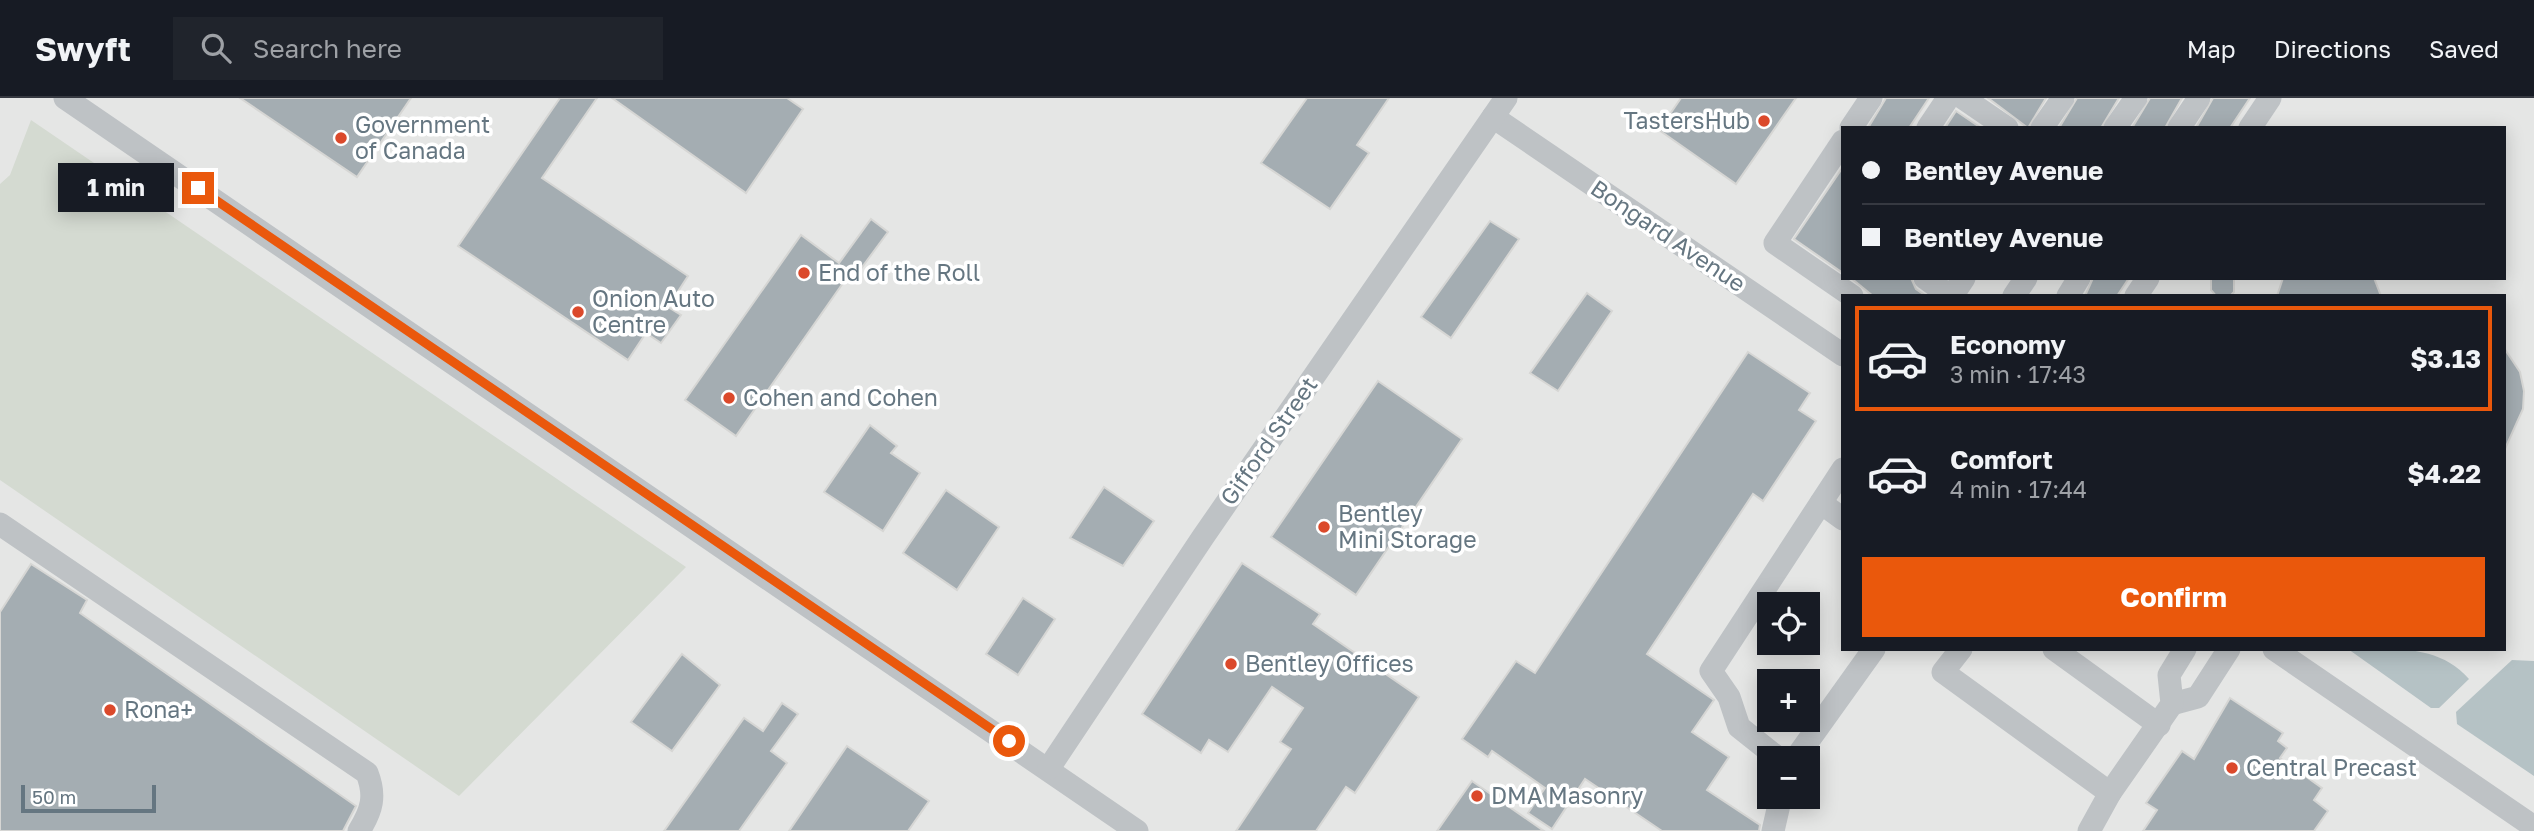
<!DOCTYPE html>
<html lang="en">
<head>
<meta charset="utf-8">
<style>
  body { margin:0; font-family:"Golos Text",sans-serif; background:#20242c; color:#f1f3f6; height:100vh; display:flex; flex-direction:column; font-size:26px; white-space:nowrap }
  * { box-sizing:border-box; margin:0 }
  p { font-size:23px; color:#9ea1a6 }
  .icon { flex:none; width:38px; height:38px; fill:none; stroke:currentColor; stroke-width:2; stroke-linecap:round; stroke-linejoin:round }
  .map { position:relative; flex:1; overflow:hidden }
  .details { position:absolute; left:1841px; top:196px; width:665px; height:357px; display:flex; flex-direction:column; background:#171b24; border-radius:0px; box-shadow:0 4px 18px #0003 }
  .details>* { flex:none }
  .hud { position:absolute; left:1841px; top:28px; width:665px; height:154px; border-radius:0px; box-shadow:0 4px 18px #0003; display:grid; align-content:center; height:154px; padding:0 21px; background:#171b24 }
  .controls { position:absolute; left:1757px; top:494px; display:grid; gap:14px }
  .controls a { display:grid; place-items:center; width:63px; height:63px; border-radius:0px; background:#171b24; box-shadow:0 4px 18px #0003; font-size:35px }
  .scale { position:absolute; left:21px; bottom:18px; width:135px; box-sizing:border-box; padding-left:7px; border:4px solid #657681; border-top:0; font-size:19px; line-height:24px; white-space:nowrap; color:#657681; -webkit-text-stroke:5px #fff; paint-order:stroke }
  .end { position:absolute; width:32px; height:32px; margin:-16px; border:9px solid #ea580c; background:#fff; box-shadow:0 0 0 4px #fff }
  .from { border-radius:50% }
  .bubble { position:absolute; height:49px; border-radius:0px; background:#171b24; box-shadow:0 4px 18px #0003; font-size:23px; font-weight:700; line-height:49px; text-align:center }
  .hud b { display:flex; align-items:center; gap:24px; height:66px; font-size:26px }
  .hud b+b { border-top:2px solid #363941 }
  .hud i { width:18px; height:18px; background:#f1f3f6 }
  ul { padding:12px 0 0; list-style:none }
  li { display:flex; align-items:center; gap:21px; height:105px; margin:0 14px 10px; padding:0 7px; border:4px solid transparent; border-radius:0px }
  li div { flex:1 }
  li b { display:block; font-size:26px }
  li em { font-style:normal; font-weight:700 }
  li.active { border-color:#ea580c }
  li>.icon { width:63px; height:63px; stroke-width:1.5 }
  .action { display:flex; gap:14px; margin-top:auto; padding:14px 21px }
  .action a { flex:1; height:80px; border-radius:0px; background:#ea580c; color:#fff; font-size:28px; font-weight:700; line-height:80px; text-align:center }
  header { display:flex; align-items:center; gap:42px; box-sizing:border-box; height:98px; padding:0 35px; background:#171b24; border-bottom:2px solid #363941 }
  header strong { font-size:33px }
  nav { display:flex; gap:38px; margin-inline-start:auto; font-size:24px }
  .search { width:490px; height:63px; background:#20242c; display:flex; align-items:center; gap:18px; box-sizing:border-box; padding:0 24px; border-radius:0px; color:#9ea1a6; font-size:26px }
  .map>svg:first-child { display:block }
  .built { fill:#e5e6e5; fill-rule:evenodd }
  .green { fill:#d4dad1 }
  .water { fill:#b5c2c5 }
  .building { fill:#a4adb2; stroke:#d6d6d4; stroke-width:2 }
  .lines { fill:none; stroke-linecap:round; stroke-linejoin:round }
  .minor { stroke:#bec2c5; stroke-width:23 }
  .route { stroke:#ea580c; stroke-width:9 }
  .poi-dot { fill:#db492b; stroke:#fff; stroke-width:2.5 }
  .labels { text-anchor:middle; stroke-width:7; stroke-linejoin:round; paint-order:stroke }
  .poi-label { font-size:23px; fill:#657681; stroke:#fff; text-anchor:start }
  .street-label { font-size:23px; fill:#657681; stroke:#fff }
</style>
</head>
<body>
<header>
<strong>Swyft</strong>
<div class="search"><svg class="icon" aria-label="search" viewBox="0 0 24 24"><circle cx="10" cy="10" r="6"/><path d="M15 15l6 6"/></svg>Search here</div>
<nav><a>Map</a><a>Directions</a><a>Saved</a></nav>
</header>
<div class="map">
<svg width="2534" height="733" viewBox="0 0 2534 733">
  <rect width="100%" height="100%" fill="#f5f5f1"/>
  <!-- built -->
  <path class="built" d="M 0,0 L 2534,0 L 2534,733 L 0,733 ZM 1843,30 L 2504,30 L 2504,180 L 1843,180 ZM 1843,198 L 2504,198 L 2504,551 L 1843,551 ZM 1769,506 L 1808,506 L 1808,544 L 1769,544 ZM 1769,583 L 1808,583 L 1808,621 L 1769,621 ZM 1769,660 L 1808,660 L 1808,698 L 1769,698 Z"/>
  <!-- green -->
  <polygon class="green" points="31,22 686,469 459,698 0,382 0,86 10,77"/>
  <!-- water -->
  <g class="water">
    <path d="M 2348,551 C 2391,551 2438,545 2469,581 L 2439,610 L 2431,610 Z"/>
    <polygon points="2512,562 2534,563 2534,678 2457,626 2456,614"/>
  </g>
  <!-- building -->
  <g class="building">
    <polygon points="240,0 411,0 357,79"/>
    <polygon points="560,0 597,0 542,80 688,178 668,209 681,217 661,245 646,235 628,262 458,148"/>
    <polygon points="612,0 787,0 803,11 746,95"/>
    <polygon points="1307,0 1389,0 1357,47 1369,55 1330,111 1261,65"/>
    <polygon points="1681,0 1796,0 1736,86 1659,32"/>
    <polygon points="1886,0 1929,0 1909,30 1868,30"/>
    <polygon points="1988,0 2046,0 2028,30"/>
    <polygon points="2077,0 2119,0 2101,30 2059,30"/>
    <polygon points="2150,0 2182,0 2165,30 2132,30"/>
    <polygon points="2213,0 2250,0 2230,30 2196,30"/>
    <polygon points="1956,13 1981,30 1945,30"/>
    <polygon points="1843,69 1843,175 1794,141"/>
    <polygon points="871,121 888,134 860,172 855,168 736,338 685,302 801,137 839,165"/>
    <polygon points="1490,123 1519,141 1451,240 1421,219"/>
    <polygon points="1851,180 1911,180 1916,191 1926,198 1873,198"/>
    <polygon points="2093,180 2129,180 2117,198 2085,198"/>
    <polygon points="2211,180 2234,180 2234,194 2230,198 2216,198 2211,192"/>
    <polygon points="2283,180 2374,180 2381,198 2277,198"/>
    <polygon points="1587,195 1612,213 1558,293 1530,275"/>
    <polygon points="2504,250 2520,274 2524,293 2523,311 2504,353"/>
    <polygon points="1748,254 1810,295 1799,312 1816,323 1763,403 1753,396 1647,556 1714,602 1692,634 1729,659 1707,692 1760,727 1759,733 1662,733 1585,681 1552,731 1528,715 1545,690 1492,653 1488,659 1462,641 1516,563 1535,575"/>
    <polygon points="1378,283 1462,341 1356,497 1271,439"/>
    <polygon points="870,327 897,348 891,355 920,375 883,433 824,394"/>
    <polygon points="1104,389 1154,423 1123,468 1070,440"/>
    <polygon points="946,392 999,429 957,492 903,455"/>
    <polygon points="1242,465 1320,516 1313,526 1419,599 1355,695 1346,689 1316,733 1236,733 1291,651 1280,644 1303,610 1272,589 1228,654 1209,642 1201,655 1142,616"/>
    <polygon points="31,466 87,502 80,515 356,708 343,733 0,733 0,514"/>
    <polygon points="1023,500 1055,521 1018,577 986,556"/>
    <polygon points="682,556 720,587 672,653 631,624"/>
    <polygon points="2230,600 2283,635 2278,643 2287,650 2280,660 2322,690 2314,702 2328,713 2314,733 2143,733 2157,712 2146,705 2182,653 2194,661"/>
    <polygon points="782,605 798,616 771,653 787,665 739,733 664,733 744,620 763,633"/>
    <polygon points="847,648 929,703 908,733 789,733"/>
    <polygon points="1472,683 1544,733 1437,733"/>
  </g>
  <g class="lines">
    <!-- minor -->
    <g class="minor">
      <polyline points="65,0 1137,733"/>
      <polyline points="1963,0 2007,30"/>
      <polyline points="1493,19 1843,257"/>
      <polyline points="1851,30 1871,0"/>
      <polyline points="1928,30 1948,0"/>
      <polyline points="2042,30 2063,0"/>
      <polyline points="2115,30 2136,0"/>
      <polyline points="2179,30 2199,0"/>
      <polyline points="2250,30 2270,0"/>
      <polyline points="1843,43 1775,145 1852,198"/>
      <polyline points="1925,180 1950,198"/>
      <polyline points="1952,198 1964,180"/>
      <polyline points="2014,198 2026,180"/>
      <polyline points="2068,198 2079,180"/>
      <polyline points="2136,198 2148,180"/>
      <polyline points="1821,405 1843,421"/>
      <path d="M 0,426 L 367,675 C 376,698 372,712 359,733"/>
      <polyline points="1961,551 1943,574 2110,695"/>
      <polyline points="2054,551 2159,627"/>
      <polyline points="2274,551 2534,729"/>
      <polyline points="2172,606 2198,599 2229,551"/>
      <polyline points="1778,660 1739,629 1729,599 1711,573 1843,371"/>
      <polyline points="1796,660 1874,551"/>
      <polyline points="1049,670 1203,439 1506,0"/>
      <polyline points="1773,733 1781,698"/>
      <polyline points="2089,733 2110,695 2172,606 2169,577 2185,551"/>
    </g>
  </g>
  <g class="lines">
    <!-- route -->
    <polyline class="route" points="198,90 1009,643"/>
  </g>
  <!-- markers -->
  <g class="poi-dot">
    <circle cx="1764" cy="23" r="7"/>
    <circle cx="341" cy="40" r="7"/>
    <circle cx="804" cy="175" r="7"/>
    <circle cx="578" cy="214" r="7"/>
    <circle cx="729" cy="300" r="7"/>
    <circle cx="1324" cy="429" r="7"/>
    <circle cx="1231" cy="566" r="7"/>
    <circle cx="110" cy="612" r="7"/>
    <circle cx="2232" cy="670" r="7"/>
    <circle cx="1477" cy="698" r="7"/>
  </g>
  <g class="labels">
    <!-- poi labels -->
    <g class="poi-label">
      <text x="1750" y="31" text-anchor="end">TastersHub</text>
      <text x="355" y="35">Government<tspan x="355" dy="26">of Canada</tspan></text>
      <text x="818" y="183">End of the Roll</text>
      <text x="592" y="209">Onion Auto<tspan x="592" dy="26">Centre</tspan></text>
      <text x="743" y="308">Cohen and Cohen</text>
      <text x="1338" y="424">Bentley<tspan x="1338" dy="26">Mini Storage</tspan></text>
      <text x="1245" y="574">Bentley Offices</text>
      <text x="124" y="620">Rona+</text>
      <text x="2246" y="678">Central Precast</text>
      <text x="1491" y="706">DMA Masonry</text>
    </g>
    <!-- street labels -->
    <g class="street-label">
      <text transform="translate(1668 138) rotate(34)" y="8">Bongard Avenue</text>
      <text transform="translate(1269 343) rotate(-55)" y="8">Gifford Street</text>
    </g>
  </g>
</svg>
<div class="controls">
<a><svg class="icon" aria-label="locate" viewBox="0 0 24 24"><circle cx="12" cy="12" r="6"/><path d="M12 2v4M12 18v4M2 12h4M18 12h4"/></svg></a>
<a>+</a>
<a>−</a>
</div>
<div class="scale">50 m</div>
<i class="end from" style="left:1009px;top:643px"></i>
<i class="end" style="left:198px;top:90px"></i>
<div class="bubble" style="left:58px;top:65px;width:116px">1 min</div>
<div class="hud">
<b><i class="from"></i>Bentley Avenue</b>
<b><i></i>Bentley Avenue</b>
</div>
<section class="details">
<ul>
<li class="active"><svg class="icon" aria-label="car" viewBox="0 0 24 24"><path d="M5 17H2v-5l4-1 3-4h7l3 4 3 1v5h-3M9 17h6M6 11h13"/><circle cx="7" cy="17" r="2"/><circle cx="17" cy="17" r="2"/></svg><div><b>Economy</b><p>3 min · 17:43</p></div><em>$3.13</em></li>
<li><svg class="icon" aria-label="car" viewBox="0 0 24 24"><path d="M5 17H2v-5l4-1 3-4h7l3 4 3 1v5h-3M9 17h6M6 11h13"/><circle cx="7" cy="17" r="2"/><circle cx="17" cy="17" r="2"/></svg><div><b>Comfort</b><p>4 min · 17:44</p></div><em>$4.22</em></li>
</ul>
<div class="action"><a>Confirm</a></div>
</section>
</div>
</body>
</html>
